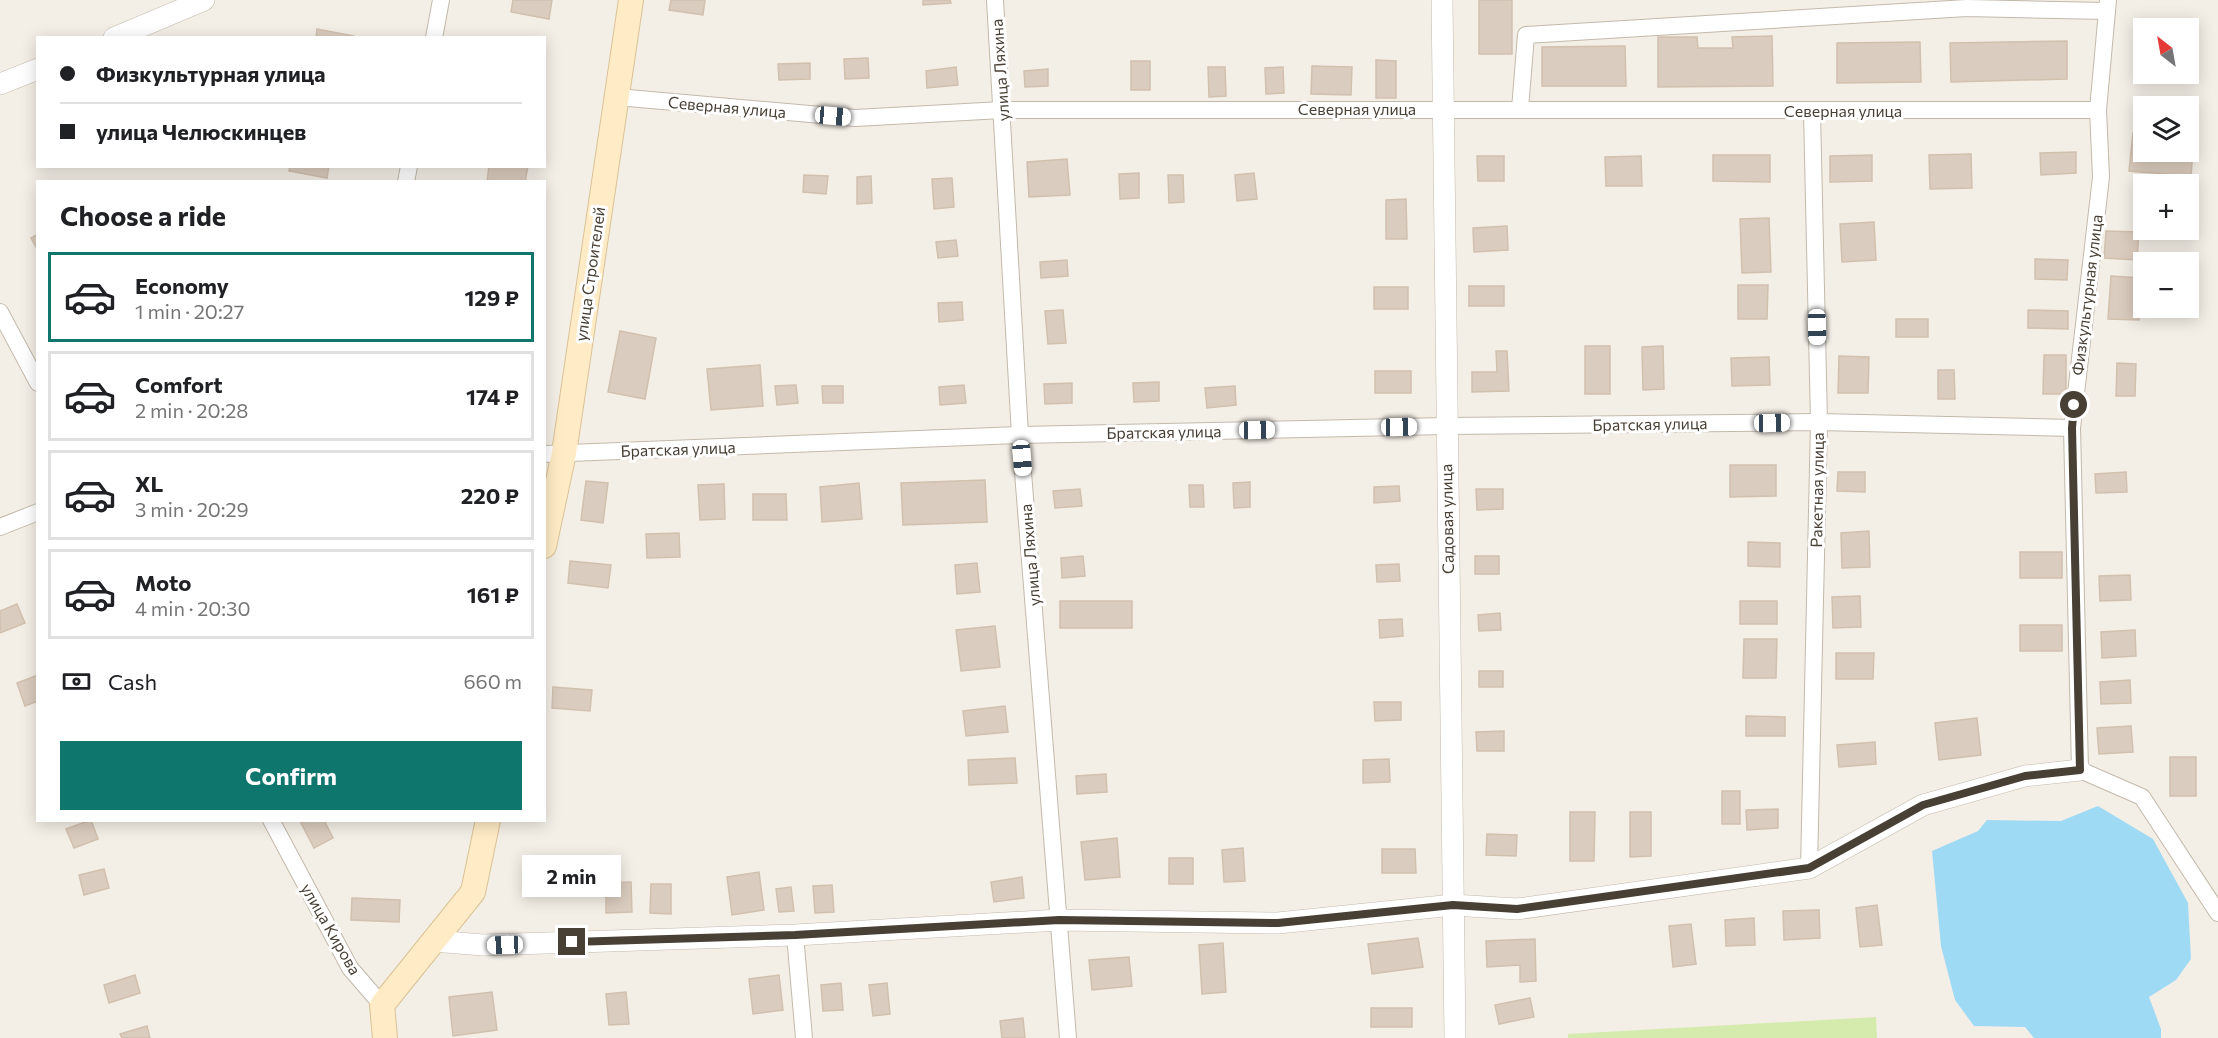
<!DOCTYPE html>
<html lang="en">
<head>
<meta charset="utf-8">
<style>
  body { margin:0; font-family:Commissioner,sans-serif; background:#f6f6f6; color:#202124; height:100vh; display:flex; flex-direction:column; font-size:22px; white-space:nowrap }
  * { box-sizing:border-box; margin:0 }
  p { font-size:20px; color:#757577 }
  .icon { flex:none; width:33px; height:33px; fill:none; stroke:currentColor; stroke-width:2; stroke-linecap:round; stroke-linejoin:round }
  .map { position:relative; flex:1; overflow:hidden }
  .drawer { position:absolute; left:36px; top:180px; width:510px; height:642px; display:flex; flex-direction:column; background:#fff; border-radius:0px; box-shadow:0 3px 15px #0003 }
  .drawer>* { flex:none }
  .guide { position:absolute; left:36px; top:36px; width:510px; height:132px; border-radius:0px; box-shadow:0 3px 15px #0003; display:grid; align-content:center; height:132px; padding:0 24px; background:#fff }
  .needle { width:39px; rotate:329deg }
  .buttons { position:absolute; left:2133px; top:18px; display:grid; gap:12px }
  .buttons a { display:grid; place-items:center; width:66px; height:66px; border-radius:0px; background:#fff; box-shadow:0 3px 15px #0003; font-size:30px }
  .end { position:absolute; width:27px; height:27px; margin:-14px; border:8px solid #483f35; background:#fff; box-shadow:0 0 0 3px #fff }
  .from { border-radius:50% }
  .bubble { position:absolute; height:42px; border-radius:0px; background:#fff; box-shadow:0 3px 15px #0003; font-size:20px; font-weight:700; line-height:42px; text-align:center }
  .car { position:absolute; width:18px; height:36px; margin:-18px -9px; border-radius:8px; box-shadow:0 0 4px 2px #0007; background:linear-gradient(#fff 24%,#345 0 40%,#fff 0 76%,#345 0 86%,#fff 0) }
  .guide b { display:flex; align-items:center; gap:21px; height:57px; font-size:22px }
  .guide b+b { border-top:2px solid #e0e0e0 }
  .guide i { width:15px; height:15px; background:#202124 }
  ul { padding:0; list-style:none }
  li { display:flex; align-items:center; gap:18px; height:90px; margin:0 12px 9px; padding:0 12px; border:3px solid #e0e0e0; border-radius:0px }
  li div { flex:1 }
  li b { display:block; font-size:22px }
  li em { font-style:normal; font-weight:700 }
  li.current { border-color:#0f766e }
  li>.icon { width:54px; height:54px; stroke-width:1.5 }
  h2 { padding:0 24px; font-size:27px; line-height:72px }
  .pay { display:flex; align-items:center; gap:15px; height:66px; padding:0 24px; font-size:22px }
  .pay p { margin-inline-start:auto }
  .button { display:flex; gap:12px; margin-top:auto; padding:12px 24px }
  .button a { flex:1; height:69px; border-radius:0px; background:#0f766e; color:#fff; font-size:24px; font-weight:700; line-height:69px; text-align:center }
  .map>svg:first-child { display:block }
  .green { fill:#d5ebad }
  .water { fill:#9fdaf5 }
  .building { fill:#daccbe; stroke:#d2c0ae; stroke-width:1.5 }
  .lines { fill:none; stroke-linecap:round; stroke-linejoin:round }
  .minor-casing { stroke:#c3b9ab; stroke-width:18 }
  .tertiary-casing { stroke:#c3b9ab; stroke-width:22 }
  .secondary-casing { stroke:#dac295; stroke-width:26 }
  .minor { stroke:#fff; stroke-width:16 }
  .tertiary { stroke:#fff; stroke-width:21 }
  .secondary { stroke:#ffecc6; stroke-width:24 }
  .route { stroke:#483f35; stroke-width:8 }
  .labels { text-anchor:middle; stroke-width:6; stroke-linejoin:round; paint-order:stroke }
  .street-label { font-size:16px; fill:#483f35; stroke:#fff }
</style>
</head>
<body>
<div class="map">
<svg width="2218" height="1038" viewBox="0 0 2218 1038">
  <rect width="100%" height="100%" fill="#f4efe6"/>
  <!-- green -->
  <polygon class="green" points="1876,1017 1877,1038 1568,1038 1568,1034"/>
  <!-- water -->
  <polygon class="water" points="2098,806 2153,839 2188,903 2191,959 2176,980 2149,997 2161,1029 2161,1038 2034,1038 2025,1027 1974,1026 1955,1000 1941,946 1932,851 1978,831 1987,820 2061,821"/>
  <!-- building -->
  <g class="building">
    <polygon points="513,0 552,0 549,19 511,12"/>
    <polygon points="671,0 705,0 703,15 669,10"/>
    <polygon points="923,0 950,0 951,3 923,5"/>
    <rect x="1479" y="0" width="33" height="54"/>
    <polygon points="317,29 354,36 354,38 316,38"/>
    <polygon points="1772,36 1773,86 1658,87 1658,37 1697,37 1698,48 1733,48 1732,37"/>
    <polygon points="2067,41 2067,79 1951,82 1950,43"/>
    <polygon points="1920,42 1921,82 1837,83 1837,43"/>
    <polygon points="1625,46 1626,86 1542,86 1542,47"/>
    <polygon points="868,58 869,78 845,79 844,59"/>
    <polygon points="1376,60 1396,61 1396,98 1376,98"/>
    <rect x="1131" y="61" width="19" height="29"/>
    <polygon points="810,63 810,79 779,80 778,64"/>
    <polygon points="1312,66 1352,67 1351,95 1311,94"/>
    <polygon points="956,67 958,85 927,88 926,71"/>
    <polygon points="1208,67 1225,67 1226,96 1209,97"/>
    <polygon points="1283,67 1284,93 1266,94 1265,68"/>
    <polygon points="1048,69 1048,86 1025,87 1024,71"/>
    <polygon points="2133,133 2144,134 2144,152 2188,152 2188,138 2194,138 2191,176 2129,171"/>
    <polygon points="2076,152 2076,173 2041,175 2040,153"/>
    <polygon points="1971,154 1972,188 1930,189 1929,155"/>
    <polygon points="1713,155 1770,155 1770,182 1713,181"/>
    <polygon points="1872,155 1872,181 1830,182 1830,156"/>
    <polygon points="1477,156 1504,156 1504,181 1478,181"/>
    <polygon points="1641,156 1642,186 1606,186 1605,157"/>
    <polygon points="1067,159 1070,195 1029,197 1027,162"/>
    <polygon points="290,166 329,166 327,178 289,171"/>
    <polygon points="489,166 528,166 525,182 487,182"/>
    <polygon points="1139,173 1139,198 1120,199 1119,174"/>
    <polygon points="1254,173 1257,199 1237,201 1235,175"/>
    <polygon points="804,175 828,176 826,194 803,192"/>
    <polygon points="1168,175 1183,175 1184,202 1169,203"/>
    <polygon points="871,176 872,203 857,204 857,177"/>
    <polygon points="952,178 954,207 934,209 932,179"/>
    <polygon points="1406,199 1407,239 1386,239 1386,200"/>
    <polygon points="1769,218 1771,272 1742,273 1740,219"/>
    <polygon points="1874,222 1876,260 1842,262 1840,224"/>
    <polygon points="1507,226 1508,250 1474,252 1473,228"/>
    <polygon points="2106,231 2139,232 2137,260 2104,258"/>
    <polygon points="38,234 38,251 31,238"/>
    <polygon points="956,240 958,256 938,258 936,242"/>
    <polygon points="2035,259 2068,260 2067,280 2035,279"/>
    <polygon points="1067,260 1068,276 1041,278 1040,262"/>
    <polygon points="2111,276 2141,278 2139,320 2108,319"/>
    <polygon points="1738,285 1768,285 1767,319 1738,319"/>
    <rect x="1469" y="286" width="35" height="20"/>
    <rect x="1374" y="287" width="34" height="22"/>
    <polygon points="962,302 963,320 939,322 938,303"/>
    <polygon points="1063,310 1066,343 1048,344 1045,311"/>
    <polygon points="2028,310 2068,311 2068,329 2028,328"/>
    <rect x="1896" y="319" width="32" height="18"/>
    <polygon points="620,331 656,338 645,399 608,392"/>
    <rect x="1585" y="346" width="25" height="48"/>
    <polygon points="1663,346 1664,389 1643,390 1642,347"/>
    <polygon points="1496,351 1507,351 1509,391 1472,392 1472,372 1497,372"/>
    <polygon points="2044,355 2066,355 2066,394 2043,394"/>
    <polygon points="1839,356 1869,357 1868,393 1838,393"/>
    <polygon points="1769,357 1770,385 1732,386 1731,358"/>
    <polygon points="2117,363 2136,364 2135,396 2116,396"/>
    <polygon points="760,365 763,406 711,410 707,369"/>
    <polygon points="1938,370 1954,370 1955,399 1938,399"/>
    <rect x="1375" y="371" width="36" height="22"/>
    <polygon points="1159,382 1159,401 1134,402 1133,383"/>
    <polygon points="1072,383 1072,403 1045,404 1044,384"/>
    <polygon points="796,385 798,403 777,405 775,386"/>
    <polygon points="964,385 966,403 940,405 939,387"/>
    <polygon points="822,386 843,386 843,403 823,403"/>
    <polygon points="1235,386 1236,405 1207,408 1205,388"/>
    <polygon points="1730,465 1776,465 1776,496 1730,497"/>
    <polygon points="1838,472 1865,472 1865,492 1837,491"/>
    <polygon points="2126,472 2127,492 2096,493 2095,474"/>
    <polygon points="985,480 987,522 903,525 901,483"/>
    <polygon points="586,481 608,483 603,523 581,520"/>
    <polygon points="1250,482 1250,507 1234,508 1233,483"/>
    <polygon points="859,483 862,519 822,522 820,487"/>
    <polygon points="724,484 725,519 700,520 698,485"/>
    <polygon points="1189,485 1203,485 1204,507 1190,507"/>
    <polygon points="1399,486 1400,501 1374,503 1374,487"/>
    <polygon points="1080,489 1082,506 1055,508 1053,491"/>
    <polygon points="1476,489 1503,489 1503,509 1477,510"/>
    <polygon points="753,494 786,494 787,520 753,520"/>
    <polygon points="1869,531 1870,567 1842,568 1841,533"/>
    <polygon points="679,533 680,557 647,558 646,534"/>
    <polygon points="1748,542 1780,543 1780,567 1748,566"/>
    <rect x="2020" y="552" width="42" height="26"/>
    <polygon points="1083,556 1085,576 1062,578 1061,558"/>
    <rect x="1475" y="556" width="24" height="18"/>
    <polygon points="570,561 611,565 608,588 568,583"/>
    <polygon points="977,563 980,592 957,594 955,565"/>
    <polygon points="1399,564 1400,581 1377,582 1376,565"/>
    <polygon points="2130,575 2131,600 2100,601 2099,576"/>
    <polygon points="1860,596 1861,627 1833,628 1832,597"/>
    <rect x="1060" y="601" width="72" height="27"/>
    <rect x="1740" y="601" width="37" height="23"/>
    <polygon points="17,604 25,623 0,633 0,611"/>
    <polygon points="1500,613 1501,630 1479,631 1478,615"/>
    <polygon points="1402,619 1403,636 1380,638 1379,620"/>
    <rect x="2020" y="625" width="42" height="26"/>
    <polygon points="995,626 1000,667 961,671 956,630"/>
    <polygon points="2135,630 2136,656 2102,658 2101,632"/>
    <polygon points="1744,639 1777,639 1776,678 1743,678"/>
    <polygon points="1836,653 1874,653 1873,679 1836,679"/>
    <rect x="1479" y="671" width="24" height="16"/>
    <polygon points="38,675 38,701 25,706 17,683"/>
    <polygon points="2130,680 2131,703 2101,704 2100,682"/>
    <polygon points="553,687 592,690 590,711 552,708"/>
    <polygon points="1374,702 1401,702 1401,720 1375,721"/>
    <polygon points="1005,706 1008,732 966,736 963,711"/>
    <polygon points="1746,716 1785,717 1785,736 1746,736"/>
    <polygon points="1977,718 1981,755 1939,760 1935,723"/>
    <polygon points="2131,726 2133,752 2099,754 2097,728"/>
    <polygon points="1504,731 1504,751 1477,751 1476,732"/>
    <polygon points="1875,742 1876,764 1839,767 1837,745"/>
    <rect x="2170" y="757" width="26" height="39"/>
    <polygon points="1015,758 1017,783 969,785 968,760"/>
    <polygon points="1389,759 1390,782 1363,783 1363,760"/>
    <polygon points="1106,774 1107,792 1077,794 1076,776"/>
    <rect x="1722" y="791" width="18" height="33"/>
    <polygon points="1778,809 1778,828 1747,830 1746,810"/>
    <polygon points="1570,812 1595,812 1594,861 1570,861"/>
    <polygon points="1630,812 1651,812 1651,856 1630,857"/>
    <polygon points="91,820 98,839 74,848 66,829"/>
    <polygon points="324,820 333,838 314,848 300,821"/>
    <polygon points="1487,834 1517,835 1516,856 1486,855"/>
    <polygon points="1117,838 1120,877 1085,880 1081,842"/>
    <polygon points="1243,848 1245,881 1224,882 1222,850"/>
    <polygon points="1382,849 1415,849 1416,873 1382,873"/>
    <rect x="1169" y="858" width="24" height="26"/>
    <polygon points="104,869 109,888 84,895 79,875"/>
    <polygon points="759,872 764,910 732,915 727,877"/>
    <polygon points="1022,877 1024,898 994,902 991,882"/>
    <polygon points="631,882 632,912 606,913 606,883"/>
    <polygon points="651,884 671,884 671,914 650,913"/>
    <polygon points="832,885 834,912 815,913 813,886"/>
    <polygon points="791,887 794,911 779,912 776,889"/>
    <polygon points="352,898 400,900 399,922 351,920"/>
    <polygon points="1877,905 1882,945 1860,947 1856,908"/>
    <polygon points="1819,910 1820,938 1784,940 1783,911"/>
    <polygon points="1754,918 1755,945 1726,946 1725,920"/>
    <polygon points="1691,924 1696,964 1673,967 1669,926"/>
    <polygon points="1418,938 1423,967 1372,974 1368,944"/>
    <polygon points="1535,939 1536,981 1520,982 1520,965 1487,967 1486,941"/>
    <polygon points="1223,943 1226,992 1202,994 1199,945"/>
    <polygon points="1129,957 1132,986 1092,990 1089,960"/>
    <polygon points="135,975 140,993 109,1003 104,985"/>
    <polygon points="779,975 783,1010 753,1014 749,979"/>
    <polygon points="841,983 843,1010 823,1011 821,985"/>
    <polygon points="887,983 890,1014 873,1016 869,985"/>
    <polygon points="492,992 497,1030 453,1036 449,997"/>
    <polygon points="626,992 629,1024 609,1025 606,994"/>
    <polygon points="1530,998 1534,1017 1499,1024 1495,1005"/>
    <rect x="1371" y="1008" width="41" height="19"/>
    <polygon points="1023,1018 1025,1038 1002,1038 1000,1021"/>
    <polygon points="147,1026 150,1038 122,1038 120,1034"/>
  </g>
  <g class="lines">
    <!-- minor casing -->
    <g class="minor-casing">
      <g id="minor">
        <polyline points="995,0 1020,435 1068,1038"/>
        <polyline points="2108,0 2098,110 2101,177 2072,428 2080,770 2142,797 2218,913"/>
        <polyline points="434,38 441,0"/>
        <polyline points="617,97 855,118 1002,110 2098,110"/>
        <polyline points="1520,109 1526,35 1967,8 2107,11"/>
        <polyline points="406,182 409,166"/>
        <polyline points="0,312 38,383"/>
        <polyline points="544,454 1020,435 1446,426 1819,422 2072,428"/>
        <polyline points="0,527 38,512"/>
        <polyline points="271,820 350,968 382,1005"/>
        <polyline points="1809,868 1819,422 1812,112"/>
        <polyline points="795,935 804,1038"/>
      </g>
    </g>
    <!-- tertiary casing -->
    <g class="tertiary-casing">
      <g id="tertiary">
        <polyline points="1442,0 1455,1038"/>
        <polyline points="114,38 204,0"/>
        <polyline points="0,84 38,69"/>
        <polyline points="433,941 483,945 795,935 1059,920 1278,923 1453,905 1517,909 1809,868 1923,805 2025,776 2080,770"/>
      </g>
    </g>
    <!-- secondary casing -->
    <g class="secondary-casing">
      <g id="secondary">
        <polyline points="544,546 564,453 631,0"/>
        <polyline points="385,1038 382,1005 473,892 488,820"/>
      </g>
    </g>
    <!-- minor -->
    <use href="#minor" class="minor"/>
    <!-- tertiary -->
    <use href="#tertiary" class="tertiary"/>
    <!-- secondary -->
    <use href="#secondary" class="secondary"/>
  </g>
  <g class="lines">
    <!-- route -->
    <polyline class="route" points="572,942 795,935 1059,920 1278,923 1453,905 1517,909 1809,868 1923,805 2025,776 2080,770 2072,428 2074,405"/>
  </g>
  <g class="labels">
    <!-- street labels -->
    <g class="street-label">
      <text transform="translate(1000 70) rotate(-94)" y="6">улица Ляхина</text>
      <text transform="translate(727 107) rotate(5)" y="6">Северная улица</text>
      <text x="1357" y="115">Северная улица</text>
      <text x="1843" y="117">Северная улица</text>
      <text transform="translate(590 274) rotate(-82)" y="6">улица Строителей</text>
      <text transform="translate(2087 295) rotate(-83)" y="6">Физкультурная улица</text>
      <text transform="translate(1650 424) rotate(-1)" y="6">Братская улица</text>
      <text transform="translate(1164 432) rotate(-1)" y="6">Братская улица</text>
      <text transform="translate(678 449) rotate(-2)" y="6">Братская улица</text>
      <text transform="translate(1817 490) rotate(-89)" y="6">Ракетная улица</text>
      <text transform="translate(1447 519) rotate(-91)" y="6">Садовая улица</text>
      <text transform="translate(1030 555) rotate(-95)" y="6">улица Ляхина</text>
      <text transform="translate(331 929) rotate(60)" y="6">улица Кирова</text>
    </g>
  </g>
</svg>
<div class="buttons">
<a><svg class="needle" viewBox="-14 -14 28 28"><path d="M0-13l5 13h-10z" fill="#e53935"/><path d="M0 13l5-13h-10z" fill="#757577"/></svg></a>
<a><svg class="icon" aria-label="layers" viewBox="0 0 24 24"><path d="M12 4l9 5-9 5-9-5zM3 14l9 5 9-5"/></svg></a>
<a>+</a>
<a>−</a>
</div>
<i class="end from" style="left:2074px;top:405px"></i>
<i class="end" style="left:572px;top:942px"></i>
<div class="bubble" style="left:522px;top:855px;width:99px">2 min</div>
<i class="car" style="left:833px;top:116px;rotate:95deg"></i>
<i class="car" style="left:1817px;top:327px;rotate:179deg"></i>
<i class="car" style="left:1772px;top:423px;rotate:89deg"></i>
<i class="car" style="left:1399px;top:427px;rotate:89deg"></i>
<i class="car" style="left:1257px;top:430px;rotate:89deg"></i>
<i class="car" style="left:1022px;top:458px;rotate:175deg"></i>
<i class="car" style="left:505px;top:945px;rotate:268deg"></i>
<div class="guide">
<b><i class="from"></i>Физкультурная улица</b>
<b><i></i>улица Челюскинцев</b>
</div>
<section class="drawer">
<h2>Choose a ride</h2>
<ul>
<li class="current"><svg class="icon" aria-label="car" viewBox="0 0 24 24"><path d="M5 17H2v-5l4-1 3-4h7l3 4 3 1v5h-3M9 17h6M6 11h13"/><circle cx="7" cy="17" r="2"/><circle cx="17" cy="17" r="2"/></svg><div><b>Economy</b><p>1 min · 20:27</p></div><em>129 ₽</em></li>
<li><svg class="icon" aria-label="car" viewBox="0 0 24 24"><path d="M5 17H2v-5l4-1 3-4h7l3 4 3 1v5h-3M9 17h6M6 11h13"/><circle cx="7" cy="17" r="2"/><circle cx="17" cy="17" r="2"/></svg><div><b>Comfort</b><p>2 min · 20:28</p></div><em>174 ₽</em></li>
<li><svg class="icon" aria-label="car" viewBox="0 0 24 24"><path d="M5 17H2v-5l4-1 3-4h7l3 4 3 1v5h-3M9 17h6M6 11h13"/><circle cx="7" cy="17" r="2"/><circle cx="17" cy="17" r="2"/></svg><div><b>XL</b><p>3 min · 20:29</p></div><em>220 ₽</em></li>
<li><svg class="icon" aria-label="car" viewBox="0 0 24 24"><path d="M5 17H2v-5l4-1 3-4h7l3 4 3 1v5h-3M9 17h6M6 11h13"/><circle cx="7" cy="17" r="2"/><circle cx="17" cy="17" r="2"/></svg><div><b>Moto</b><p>4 min · 20:30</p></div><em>161 ₽</em></li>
</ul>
<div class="pay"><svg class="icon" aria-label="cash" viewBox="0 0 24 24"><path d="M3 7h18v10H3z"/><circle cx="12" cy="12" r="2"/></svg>Cash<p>660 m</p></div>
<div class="button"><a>Confirm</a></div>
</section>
</div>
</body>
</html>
